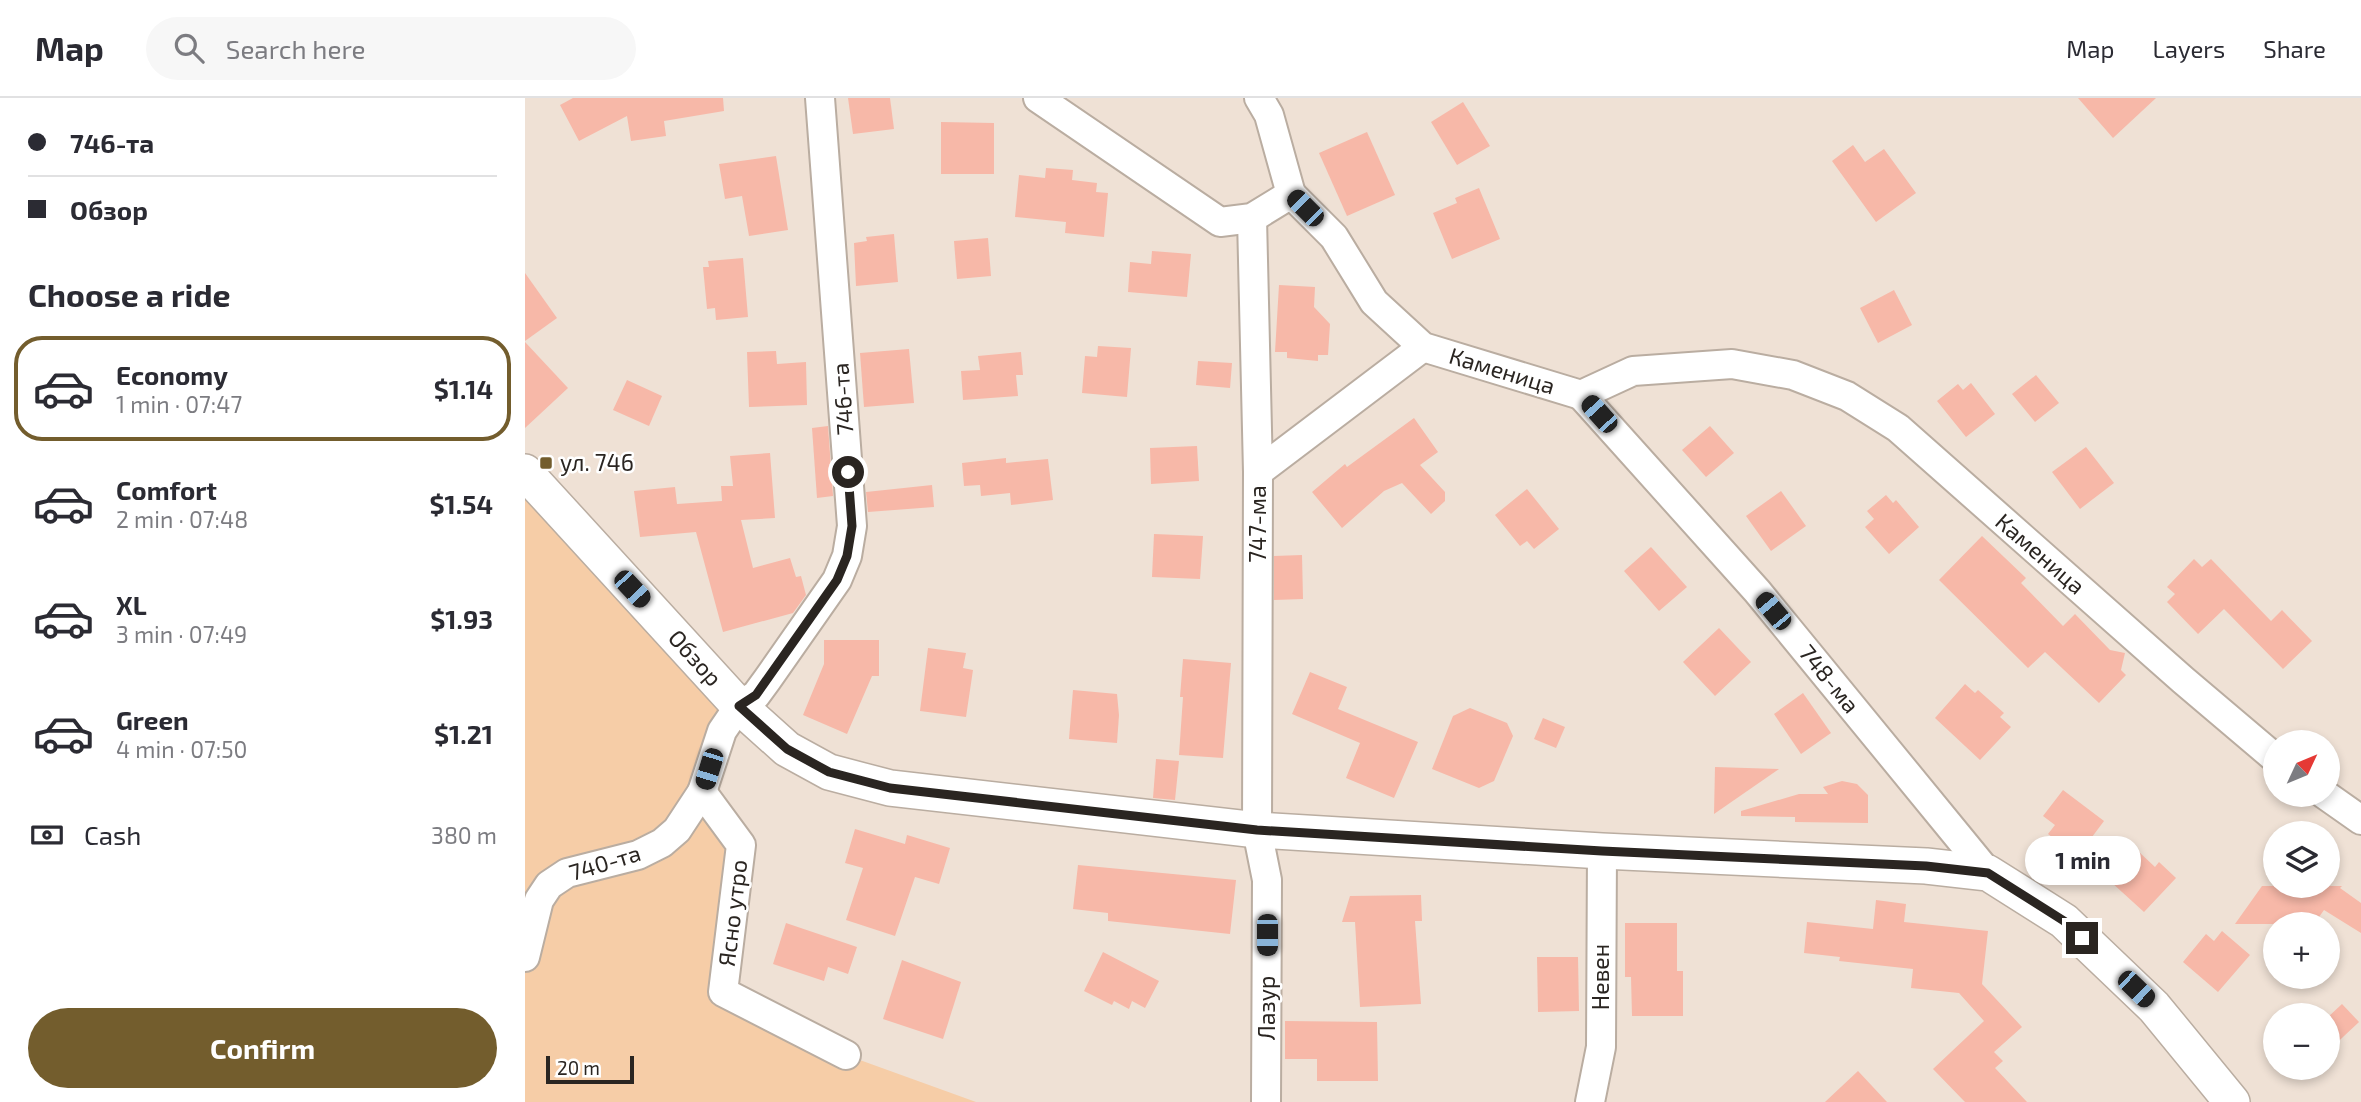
<!DOCTYPE html>
<html lang="en">
<head>
<meta charset="utf-8">
<style>
  body { margin:0; font-family:"Exo 2",sans-serif; background:#f7f7f7; color:#2b2b33; height:100vh; display:flex; flex-direction:column; font-size:26px; white-space:nowrap }
  * { box-sizing:border-box; margin:0 }
  p { font-size:23px; color:#7c7c81 }
  .icon { flex:none; width:38px; height:38px; fill:none; stroke:currentColor; stroke-width:2; stroke-linecap:round; stroke-linejoin:round }
  .map { position:relative; flex:1; overflow:hidden }
  .drawer { display:flex; flex-direction:column; background:#fff; width:525px }
  .drawer>* { flex:none }
  .hud { display:grid; align-content:center; height:154px; padding:0 28px; background:#fff }
  .needle { width:46px; rotate:46deg }
  .buttons { position:absolute; left:1738px; top:632px; display:grid; gap:14px }
  .buttons a { display:grid; place-items:center; width:77px; height:77px; border-radius:50%; background:#fff; box-shadow:0 4px 10px #0003; font-size:35px }
  .scale { position:absolute; left:21px; bottom:18px; width:88px; box-sizing:border-box; padding-left:7px; border:4px solid #2a2521; border-top:0; font-size:19px; line-height:24px; white-space:nowrap; color:#2a2521; -webkit-text-stroke:5px #fff; paint-order:stroke }
  .end { position:absolute; width:32px; height:32px; margin:-16px; border:9px solid #2a2521; background:#fff; box-shadow:0 0 0 4px #fff }
  .from { border-radius:50% }
  .bubble { position:absolute; height:49px; border-radius:24px; background:#fff; box-shadow:0 4px 10px #0003; font-size:23px; font-weight:700; line-height:49px; text-align:center }
  .car { position:absolute; width:21px; height:42px; margin:-21px -10px; border-radius:9px; box-shadow:0 0 5px 2px #0007; background:linear-gradient(#222 24%,#8ab4d8 0 40%,#222 0 76%,#8ab4d8 0 86%,#222 0) }
  .hud b { display:flex; align-items:center; gap:24px; height:66px; font-size:26px }
  .hud b+b { border-top:2px solid #e1e1e2 }
  .hud i { width:18px; height:18px; background:#2b2b33 }
  ul { padding:0; list-style:none }
  li { display:flex; align-items:center; gap:21px; height:105px; margin:0 14px 10px; padding:0 14px; border:4px solid transparent; border-radius:28px }
  li div { flex:1 }
  li b { display:block; font-size:26px }
  li em { font-style:normal; font-weight:700 }
  li.current { border-color:#735d2d }
  li>.icon { width:63px; height:63px; stroke-width:1.5 }
  h2 { padding:0 28px; font-size:32px; line-height:84px }
  .pay { display:flex; align-items:center; gap:18px; height:77px; padding:0 28px; font-size:26px }
  .pay p { margin-inline-start:auto }
  .action { display:flex; gap:14px; margin-top:auto; padding:14px 28px }
  .action a { flex:1; height:80px; border-radius:42px; background:#735d2d; color:#fff; font-size:28px; font-weight:700; line-height:80px; text-align:center }
  header { display:flex; align-items:center; gap:42px; box-sizing:border-box; height:98px; padding:0 35px; background:#fff; border-bottom:2px solid #e1e1e2 }
  header strong { font-size:33px }
  nav { display:flex; gap:38px; margin-inline-start:auto; font-size:24px }
  .search { width:490px; height:63px; background:#f7f7f7; display:flex; align-items:center; gap:18px; box-sizing:border-box; padding:0 24px; border-radius:38px; color:#7c7c81; font-size:26px }
  main { display:flex; flex:1; min-height:0 }
  .map>svg:first-child { display:block }
  .green { fill:#f6cda7 }
  .building { fill:#f7b8a8 }
  .lines { fill:none; stroke-linecap:round; stroke-linejoin:round }
  .minor-casing { stroke:#baada1; stroke-width:32 }
  .tertiary-casing { stroke:#baada1; stroke-width:38 }
  .minor { stroke:#fff; stroke-width:28 }
  .tertiary { stroke:#fff; stroke-width:35 }
  .route { stroke:#2a2521; stroke-width:9 }
  .poi-dot { fill:#735d2d; stroke:#fff; stroke-width:2.5 }
  .labels { text-anchor:middle; stroke-width:5; stroke-linejoin:round; paint-order:stroke }
  .street-label { font-size:23px; fill:#2a2521; stroke:#fff }
  .poi-label { font-size:23px; fill:#2a2521; stroke:#fff; text-anchor:start }
</style>
</head>
<body>
<header>
<strong>Map</strong>
<div class="search"><svg class="icon" aria-label="search" viewBox="0 0 24 24"><circle cx="10" cy="10" r="6"/><path d="M15 15l6 6"/></svg>Search here</div>
<nav><a>Map</a><a>Layers</a><a>Share</a></nav>
</header>
<main>
<section class="drawer">
<div class="hud">
<b><i class="from"></i>746-та</b>
<b><i></i>Обзор</b>
</div>
<h2>Choose a ride</h2>
<ul>
<li class="current"><svg class="icon" aria-label="car" viewBox="0 0 24 24"><path d="M5 17H2v-5l4-1 3-4h7l3 4 3 1v5h-3M9 17h6M6 11h13"/><circle cx="7" cy="17" r="2"/><circle cx="17" cy="17" r="2"/></svg><div><b>Economy</b><p>1 min · 07:47</p></div><em>$1.14</em></li>
<li><svg class="icon" aria-label="car" viewBox="0 0 24 24"><path d="M5 17H2v-5l4-1 3-4h7l3 4 3 1v5h-3M9 17h6M6 11h13"/><circle cx="7" cy="17" r="2"/><circle cx="17" cy="17" r="2"/></svg><div><b>Comfort</b><p>2 min · 07:48</p></div><em>$1.54</em></li>
<li><svg class="icon" aria-label="car" viewBox="0 0 24 24"><path d="M5 17H2v-5l4-1 3-4h7l3 4 3 1v5h-3M9 17h6M6 11h13"/><circle cx="7" cy="17" r="2"/><circle cx="17" cy="17" r="2"/></svg><div><b>XL</b><p>3 min · 07:49</p></div><em>$1.93</em></li>
<li><svg class="icon" aria-label="car" viewBox="0 0 24 24"><path d="M5 17H2v-5l4-1 3-4h7l3 4 3 1v5h-3M9 17h6M6 11h13"/><circle cx="7" cy="17" r="2"/><circle cx="17" cy="17" r="2"/></svg><div><b>Green</b><p>4 min · 07:50</p></div><em>$1.21</em></li>
</ul>
<div class="pay"><svg class="icon" aria-label="cash" viewBox="0 0 24 24"><path d="M3 7h18v10H3z"/><circle cx="12" cy="12" r="2"/></svg>Cash<p>380 m</p></div>
<div class="action"><a>Confirm</a></div>
</section>
<div class="map">
<svg width="1836" height="1004" viewBox="0 0 1836 1004">
  <rect width="100%" height="100%" fill="#efe1d5"/>
  <!-- green -->
  <polygon class="green" points="0,374 214,608 177,694 216,747 198,894 321,957 451,1004 0,1004"/>
  <!-- building -->
  <g class="building">
    <polygon points="48,0 198,0 199,13 139,23 141,38 106,43 102,18 54,43 35,7"/>
    <polygon points="323,0 365,0 369,31 328,36"/>
    <polygon points="1553,0 1631,0 1588,40"/>
    <polygon points="938,4 965,48 932,67 906,24"/>
    <polygon points="416,24 469,25 469,76 416,76"/>
    <polygon points="842,34 870,97 822,118 794,55"/>
    <polygon points="1328,47 1340,64 1359,51 1391,95 1351,124 1307,63"/>
    <polygon points="251,58 263,132 224,138 217,98 200,101 194,66"/>
    <polygon points="521,70 548,72 547,82 572,85 571,94 583,95 579,139 540,135 541,124 490,119 494,77 520,80"/>
    <polygon points="954,90 975,141 927,161 908,115 932,105 930,100"/>
    <polygon points="369,136 373,184 331,188 329,145 342,143 341,139"/>
    <polygon points="463,140 466,178 432,181 429,143"/>
    <polygon points="627,153 666,156 662,199 603,194 605,164 626,166"/>
    <polygon points="218,160 223,219 191,222 190,210 182,211 178,169 184,169 183,163"/>
    <polygon points="0,175 32,220 0,243"/>
    <polygon points="754,187 790,189 789,209 805,226 803,257 793,257 793,263 762,260 762,254 750,254"/>
    <polygon points="1369,192 1387,227 1353,245 1335,210"/>
    <polygon points="0,244 43,290 0,330"/>
    <polygon points="573,248 606,250 602,299 557,295 560,258 572,259"/>
    <polygon points="384,251 389,305 339,309 335,255"/>
    <polygon points="251,253 252,266 281,264 282,307 224,309 222,254"/>
    <polygon points="496,254 498,277 491,277 493,298 438,302 436,273 455,272 453,258"/>
    <polygon points="673,263 707,265 705,290 671,287"/>
    <polygon points="1511,277 1534,305 1510,324 1487,296"/>
    <polygon points="102,282 137,298 124,328 88,312"/>
    <polygon points="1446,285 1470,316 1441,339 1412,303 1433,286 1438,292"/>
    <polygon points="889,320 913,354 895,367 920,394 920,403 906,416 877,385 859,393 817,430 787,394 820,366 822,369"/>
    <polygon points="303,328 308,398 292,400 287,330"/>
    <polygon points="1185,328 1209,355 1181,379 1157,352"/>
    <polygon points="672,348 674,383 626,386 625,350"/>
    <polygon points="1561,349 1589,385 1555,411 1527,374"/>
    <polygon points="245,355 250,420 216,422 228,470 265,460 271,479 276,478 281,497 268,515 198,534 171,434 115,439 109,393 150,389 152,406 197,403 196,388 208,388 205,358"/>
    <polygon points="481,360 481,365 523,361 528,402 486,407 485,395 456,398 455,387 439,388 437,365"/>
    <polygon points="407,387 409,409 343,414 341,394"/>
    <polygon points="1002,391 1034,431 1009,451 1002,443 995,448 970,417"/>
    <polygon points="1256,393 1281,428 1246,453 1221,418"/>
    <polygon points="1361,397 1368,405 1371,402 1394,429 1364,456 1340,429 1349,421 1342,413"/>
    <polygon points="629,436 678,438 675,481 627,479"/>
    <polygon points="1457,438 1501,480 1496,485 1538,528 1550,516 1585,552 1600,555 1596,572 1601,577 1574,605 1520,554 1503,570 1414,482"/>
    <polygon points="1126,449 1162,489 1134,513 1099,473"/>
    <polygon points="777,457 778,501 749,502 749,458"/>
    <polygon points="1669,461 1677,469 1686,461 1746,523 1757,512 1787,543 1758,571 1699,511 1673,536 1642,504 1650,496 1642,489"/>
    <polygon points="1194,530 1226,564 1190,598 1158,564"/>
    <polygon points="299,542 354,542 354,578 347,578 322,636 278,617 299,566"/>
    <polygon points="403,550 441,555 438,570 448,572 441,619 395,613"/>
    <polygon points="658,561 706,565 698,660 654,657 658,599 655,599"/>
    <polygon points="785,574 822,589 813,611 893,644 869,700 821,680 835,645 767,616"/>
    <polygon points="1440,586 1450,595 1453,592 1479,615 1475,619 1486,629 1455,662 1410,620"/>
    <polygon points="548,592 592,596 594,617 592,645 544,641"/>
    <polygon points="1278,595 1306,635 1276,656 1249,616"/>
    <polygon points="945,610 982,625 988,638 969,683 954,690 907,671 928,618"/>
    <polygon points="1018,620 1040,629 1031,650 1009,641"/>
    <polygon points="631,661 654,663 650,702 628,700"/>
    <polygon points="1190,669 1254,671 1189,716"/>
    <polygon points="1317,683 1332,686 1343,697 1343,725 1270,724 1270,719 1216,718 1216,713 1274,696 1303,696 1298,689"/>
    <polygon points="1538,692 1579,723 1564,743 1560,739 1548,755 1523,736 1530,727 1518,718"/>
    <polygon points="330,731 380,746 382,737 425,750 414,786 390,779 370,838 321,822 338,770 320,765"/>
    <polygon points="1614,754 1630,769 1634,764 1651,780 1619,814 1586,784"/>
    <polygon points="553,767 711,782 705,836 583,823 583,815 548,811"/>
    <polygon points="1737,788 1817,788 1815,790 1836,805 1836,835 1799,812 1789,826 1710,826"/>
    <polygon points="896,797 897,823 890,823 896,906 835,909 830,824 817,824 825,798"/>
    <polygon points="1351,802 1381,806 1379,824 1463,833 1457,886 1497,929 1469,954 1478,963 1470,970 1502,1004 1440,1004 1408,971 1459,923 1434,895 1386,890 1388,871 1314,863 1315,859 1279,855 1282,824 1348,831"/>
    <polygon points="261,825 332,849 323,876 303,869 299,883 248,866"/>
    <polygon points="1100,825 1152,825 1152,873 1158,873 1158,918 1107,918 1106,879 1100,879"/>
    <polygon points="1697,833 1725,857 1693,894 1658,864 1681,836 1689,843"/>
    <polygon points="578,854 634,883 620,910 607,903 604,911 589,903 587,907 559,893"/>
    <polygon points="1012,859 1053,859 1054,913 1013,914"/>
    <polygon points="377,862 436,884 418,941 358,921"/>
    <polygon points="1817,906 1834,924 1802,954 1802,920"/>
    <polygon points="760,923 852,924 853,983 792,983 792,961 760,961"/>
    <polygon points="1333,973 1362,1004 1300,1004"/>
  </g>
  <g class="lines">
    <!-- minor casing -->
    <g class="minor-casing">
      <g id="minor">
        <polyline points="513,0 695,124 727,120 766,96 809,139 849,204 898,249 1056,297 1108,273 1207,266 1268,277 1322,298 1373,330 1658,582 1750,660"/>
        <polyline points="734,0 744,17 766,96"/>
        <polyline points="727,120 733,374 732,732 742,782 741,1004"/>
        <polyline points="1056,297 1232,493 1463,775"/>
        <polyline points="733,374 898,249"/>
        <polyline points="177,694 216,747 198,894 321,957"/>
        <polyline points="1799,696 1836,722"/>
        <polyline points="0,859 14,802 24,787 42,775 113,757 137,745 152,732 177,694 197,633 214,608 231,597 242,582 312,482 322,458 327,428 295,0"/>
        <polyline points="1065,1004 1076,949 1077,753"/>
      </g>
    </g>
    <!-- tertiary casing -->
    <g class="tertiary-casing">
      <polyline id="tertiary" points="0,374 214,608 262,651 304,674 365,690 732,732 1077,753 1401,768 1463,775 1539,823 1629,909 1707,1004"/>
    </g>
    <!-- minor -->
    <use href="#minor" class="minor"/>
    <!-- tertiary -->
    <use href="#tertiary" class="tertiary"/>
  </g>
  <g class="lines">
    <!-- route -->
    <polyline class="route" points="323,374 327,428 322,458 312,482 231,597 214,608 262,651 304,674 365,690 732,732 1077,753 1401,768 1463,775 1539,823 1557,840"/>
  </g>
  <!-- markers -->
  <rect class="poi-dot" x="14" y="358" width="14" height="14" rx="3.5"/>
  <g class="labels">
    <!-- street labels -->
    <g class="street-label">
      <text transform="translate(977 273) rotate(17)" y="8">Каменица</text>
      <text transform="translate(318 301) rotate(-94)" y="8">746-та</text>
      <text transform="translate(733 426) rotate(-90)" y="8">747-ма</text>
      <text transform="translate(1515 456) rotate(41)" y="8">Каменица</text>
      <text transform="translate(170 560) rotate(48)" y="8">Обзор</text>
      <text transform="translate(1304 581) rotate(51)" y="8">748-ма</text>
      <text transform="translate(80 765) rotate(-17)" y="8">740-та</text>
      <text transform="translate(208 815) rotate(-83)" y="8">Ясно утро</text>
      <text transform="translate(1076 879) rotate(-90)" y="8">Невен</text>
      <text transform="translate(742 910) rotate(-90)" y="8">Лазур</text>
    </g>
    <!-- poi labels -->
    <g class="poi-label">
      <text x="35" y="373">ул. 746</text>
    </g>
  </g>
</svg>
<div class="buttons">
<a><svg class="needle" viewBox="-14 -14 28 28"><path d="M0-13l5 13h-10z" fill="#e53935"/><path d="M0 13l5-13h-10z" fill="#7c7c81"/></svg></a>
<a><svg class="icon" aria-label="layers" viewBox="0 0 24 24"><path d="M12 4l9 5-9 5-9-5zM3 14l9 5 9-5"/></svg></a>
<a>+</a>
<a>−</a>
</div>
<div class="scale">20 m</div>
<i class="end from" style="left:323px;top:374px"></i>
<i class="end" style="left:1557px;top:840px"></i>
<div class="bubble" style="left:1500px;top:738px;width:116px">1 min</div>
<i class="car" style="left:780px;top:110px;rotate:315deg"></i>
<i class="car" style="left:1074px;top:316px;rotate:318deg"></i>
<i class="car" style="left:107px;top:491px;rotate:137deg"></i>
<i class="car" style="left:1248px;top:513px;rotate:320deg"></i>
<i class="car" style="left:184px;top:671px;rotate:197deg"></i>
<i class="car" style="left:742px;top:837px;rotate:180deg"></i>
<i class="car" style="left:1611px;top:891px;rotate:134deg"></i>
</div>
</main>
</body>
</html>
